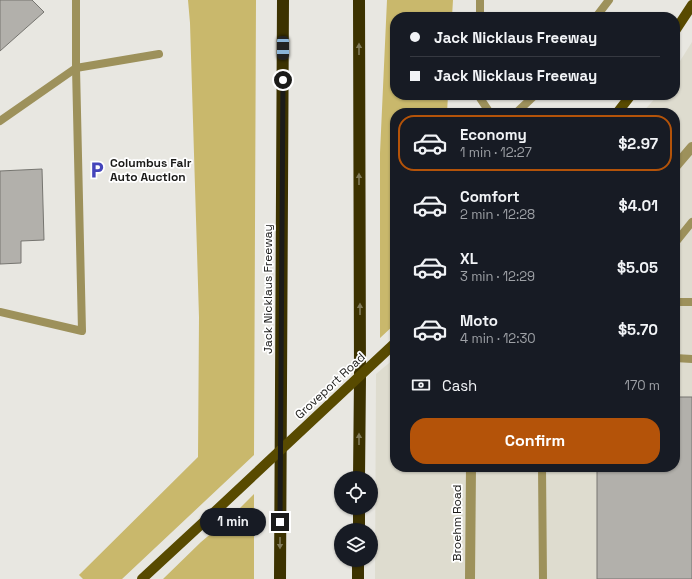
<!DOCTYPE html>
<html lang="en">
<head>
<meta charset="utf-8">
<style>
  body { margin:0; font-family:"Space Grotesk",sans-serif; background:#20242c; color:#f1f3f6; height:100vh; display:flex; flex-direction:column; font-size:15px; white-space:nowrap }
  * { box-sizing:border-box; margin:0 }
  p { font-size:13px; color:#9ea1a6 }
  .icon { flex:none; width:22px; height:22px; fill:none; stroke:currentColor; stroke-width:2; stroke-linecap:round; stroke-linejoin:round }
  .map { position:relative; flex:1; overflow:hidden }
  .details { position:absolute; left:390px; top:108px; width:290px; height:364px; display:flex; flex-direction:column; background:#171b24; border-radius:16px; box-shadow:0 1px 3px #0004 }
  .details>* { flex:none }
  .guide { position:absolute; left:390px; top:12px; width:290px; height:88px; border-radius:16px; box-shadow:0 1px 3px #0004; display:grid; align-content:center; height:88px; padding:0 20px; background:#171b24 }
  .controls { position:absolute; left:334px; top:471px; display:grid; gap:8px }
  .controls a { display:grid; place-items:center; width:44px; height:44px; border-radius:50%; background:#171b24; box-shadow:0 1px 3px #0004; font-size:20px }
  .end { position:absolute; width:18px; height:18px; margin:-9px; border:5px solid #1b1b19; background:#fff; box-shadow:0 0 0 2px #fff }
  .from { border-radius:50% }
  .bubble { position:absolute; height:28px; border-radius:14px; background:#171b24; box-shadow:0 1px 3px #0004; font-size:13px; font-weight:700; line-height:28px; text-align:center }
  .car { position:absolute; width:12px; height:24px; margin:-12px -6px; border-radius:5px; box-shadow:0 0 3px 1px #0007; background:linear-gradient(#222 24%,#8ab4d8 0 40%,#222 0 76%,#8ab4d8 0 86%,#222 0) }
  .guide b { display:flex; align-items:center; gap:14px; height:38px; font-size:15px }
  .guide b+b { border-top:1px solid #363941 }
  .guide i { width:10px; height:10px; background:#f1f3f6 }
  ul { padding:7px 0 0; list-style:none }
  li { display:flex; align-items:center; gap:12px; height:56px; margin:0 8px 6px; padding:0 12px; border:2px solid transparent; border-radius:16px }
  li div { flex:1 }
  li b { display:block; font-size:15px }
  li em { font-style:normal; font-weight:700 }
  li.on { border-color:#b45309 }
  li>.icon { width:36px; height:36px; stroke-width:1.5 }
  .pay { display:flex; align-items:center; gap:10px; height:44px; padding:0 20px; font-size:15px }
  .pay p { margin-inline-start:auto }
  .primary-button { display:flex; gap:8px; margin-top:auto; padding:8px 20px }
  .primary-button a { flex:1; height:46px; border-radius:16px; background:#b45309; color:#fff; font-size:16px; font-weight:700; line-height:46px; text-align:center }
  .map>svg:first-child { display:block }
  .built { fill:#dedccf }
  .green { fill:#c9b86c }
  .building { fill:#b2b0ab; stroke:#767570 }
  .lines { fill:none; stroke-linecap:round; stroke-linejoin:round }
  .service { stroke:#9d915b; stroke-width:8 }
  .minor { stroke:#9d915b; stroke-width:10 }
  .primary { stroke:#584a00; stroke-width:10 }
  .motorway { stroke:#3c3200; stroke-width:12 }
  .primary-bridge { stroke:#584a00; stroke-width:10 }
  .oneway { fill:#807a59 }
  .route { stroke:#1b1b19; stroke-width:5 }
  .labels { text-anchor:middle; stroke-width:3.5; stroke-linejoin:round; paint-order:stroke }
  .poi-label { font-size:12px; font-weight:bold; fill:#1b1b19; stroke:#fff; text-anchor:start }
  .street-label { font-size:12px; fill:#1b1b19; stroke:#fff }
</style>
</head>
<body>
<div class="map">
<svg width="692" height="579" viewBox="0 0 692 579">
  <rect width="100%" height="100%" fill="#e8e7e1"/>
  <!-- built -->
  <polygon class="built" points="692,42 692,579 375,579 376,374 395,358 395,467 675,467 675,113 642,113 658,95 675,95 675,69"/>
  <!-- green -->
  <g class="green">
    <polygon points="188,0 256,0 254,455 122,579 83,579 79,575 198,457 199,317 190,23"/>
    <polygon points="387,0 453,0 452,17 395,17 395,95 448,95 447,113 395,113 395,324 380,338 380,153"/>
    <polygon points="254,494 254,579 163,579 201,542 232,516"/>
  </g>
  <!-- building -->
  <g class="building">
    <polygon points="0,0 32,0 44,12 0,51"/>
    <polygon points="42,169 44,240 21,241 21,263 0,264 0,171"/>
    <polygon points="675,397 692,397 692,579 597,579 597,467 675,467"/>
  </g>
  <g class="lines">
    <!-- service -->
    <g class="service">
      <polyline points="480,17 480,0"/>
      <polyline points="596,17 609,0"/>
      <polyline points="478,95 490,113"/>
      <polyline points="516,113 535,95"/>
      <polyline points="0,121 76,68 159,54"/>
      <polyline points="675,243 692,222"/>
      <polyline points="675,302 692,302"/>
      <polyline points="0,312 82,331 76,68 76,0"/>
      <polyline points="675,358 692,359"/>
      <polyline points="542,467 543,579"/>
    </g>
    <!-- minor -->
    <g class="minor">
      <polyline points="675,167 692,147"/>
      <polyline points="470,579 471,467"/>
    </g>
    <!-- primary -->
    <g class="primary">
      <polyline points="675,31 692,5"/>
      <polyline points="617,113 631,95"/>
      <polyline points="142,579 208,518"/>
    </g>
    <!-- motorway -->
    <g class="motorway">
      <polyline points="359,478 360,377 359,0"/>
      <polyline points="359,530 359,508"/>
      <polyline points="280,579 283,0"/>
      <polyline points="358,579 358,560"/>
    </g>
    <!-- primary-bridge -->
    <polyline class="primary-bridge" points="208,518 395,343"/>
  </g>
  <!-- one-way arrows -->
  <defs><path id="oneway-solid" d="M-6-.8H1V-3.2L6.5 0L1 3.2V.8H-6Z"/></defs>
  <g class="oneway">
    <use href="#oneway-solid" transform="translate(359 49) rotate(-90)"/>
    <use href="#oneway-solid" transform="translate(359 179) rotate(-90)"/>
    <use href="#oneway-solid" transform="translate(360 309) rotate(-90)"/>
    <use href="#oneway-solid" transform="translate(359 439) rotate(-90)"/>
    <use href="#oneway-solid" transform="translate(280 543) rotate(90)"/>
  </g>
  <g class="lines">
    <!-- route -->
    <polyline class="route" points="280,522 283,80"/>
  </g>
  <!-- icons -->
  <defs>
    <g id="parking-bare" transform="scale(1.38)"><path d="M-3.5-5.5H1a3.5 3.5 0 0 1 0 7H-1V5.5H-3.5ZM-1-3.4V-.6H.8a1.4 1.4 0 0 0 0-2.8Z" fill="#4545bb" stroke="#fff" stroke-width="2.5" paint-order="stroke"/></g>
  </defs>
  <g fill-rule="evenodd">
    <use href="#parking-bare" x="97" y="170"/>
  </g>
  <g class="labels">
    <!-- poi labels -->
    <g class="poi-label">
      <text x="110" y="167">Columbus Fair<tspan x="110" dy="14">Auto Auction</tspan></text>
    </g>
    <!-- street labels -->
    <g class="street-label">
      <text transform="translate(268 289) rotate(-90)" y="4">Jack Nicklaus Freeway</text>
      <text transform="translate(330 386) rotate(-43)" y="4">Groveport Road</text>
      <text transform="translate(457 523) rotate(-90)" y="4">Broehm Road</text>
    </g>
  </g>
</svg>
<div class="controls">
<a><svg class="icon" aria-label="locate" viewBox="0 0 24 24"><circle cx="12" cy="12" r="6"/><path d="M12 2v4M12 18v4M2 12h4M18 12h4"/></svg></a>
<a><svg class="icon" aria-label="layers" viewBox="0 0 24 24"><path d="M12 4l9 5-9 5-9-5zM3 14l9 5 9-5"/></svg></a>
</div>
<i class="end from" style="left:283px;top:80px"></i>
<i class="end" style="left:280px;top:522px"></i>
<div class="bubble" style="left:200px;top:508px;width:66px">1 min</div>
<i class="car" style="left:283px;top:48px;rotate:180deg"></i>
<div class="guide">
<b><i class="from"></i>Jack Nicklaus Freeway</b>
<b><i></i>Jack Nicklaus Freeway</b>
</div>
<section class="details">
<ul>
<li class="on"><svg class="icon" aria-label="car" viewBox="0 0 24 24"><path d="M5 17H2v-5l4-1 3-4h7l3 4 3 1v5h-3M9 17h6M6 11h13"/><circle cx="7" cy="17" r="2"/><circle cx="17" cy="17" r="2"/></svg><div><b>Economy</b><p>1 min · 12:27</p></div><em>$2.97</em></li>
<li><svg class="icon" aria-label="car" viewBox="0 0 24 24"><path d="M5 17H2v-5l4-1 3-4h7l3 4 3 1v5h-3M9 17h6M6 11h13"/><circle cx="7" cy="17" r="2"/><circle cx="17" cy="17" r="2"/></svg><div><b>Comfort</b><p>2 min · 12:28</p></div><em>$4.01</em></li>
<li><svg class="icon" aria-label="car" viewBox="0 0 24 24"><path d="M5 17H2v-5l4-1 3-4h7l3 4 3 1v5h-3M9 17h6M6 11h13"/><circle cx="7" cy="17" r="2"/><circle cx="17" cy="17" r="2"/></svg><div><b>XL</b><p>3 min · 12:29</p></div><em>$5.05</em></li>
<li><svg class="icon" aria-label="car" viewBox="0 0 24 24"><path d="M5 17H2v-5l4-1 3-4h7l3 4 3 1v5h-3M9 17h6M6 11h13"/><circle cx="7" cy="17" r="2"/><circle cx="17" cy="17" r="2"/></svg><div><b>Moto</b><p>4 min · 12:30</p></div><em>$5.70</em></li>
</ul>
<div class="pay"><svg class="icon" aria-label="cash" viewBox="0 0 24 24"><path d="M3 7h18v10H3z"/><circle cx="12" cy="12" r="2"/></svg>Cash<p>170 m</p></div>
<div class="primary-button"><a>Confirm</a></div>
</section>
</div>
</body>
</html>
